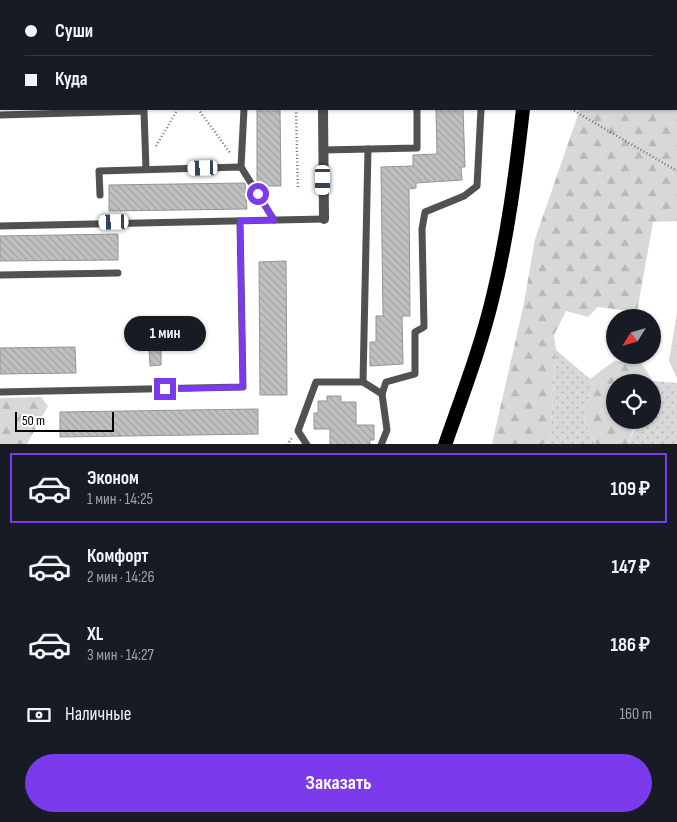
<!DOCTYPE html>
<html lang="ru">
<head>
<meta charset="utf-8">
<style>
  body { margin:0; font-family:"Sofia Sans Condensed",sans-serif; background:#20242c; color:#f1f3f6; height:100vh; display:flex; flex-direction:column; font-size:19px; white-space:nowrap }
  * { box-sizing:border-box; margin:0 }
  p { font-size:16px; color:#9ea1a6 }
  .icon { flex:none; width:28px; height:28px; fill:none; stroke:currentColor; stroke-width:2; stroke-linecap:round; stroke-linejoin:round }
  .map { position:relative; height:444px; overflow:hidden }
  .panel { display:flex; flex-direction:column; background:#171b24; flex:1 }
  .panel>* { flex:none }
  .hud { position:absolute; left:0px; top:0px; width:678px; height:110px; box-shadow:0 1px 4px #0004; display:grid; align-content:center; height:110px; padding:0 25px; background:#171b24 }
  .needle { width:32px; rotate:233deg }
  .buttons { position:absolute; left:606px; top:309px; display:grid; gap:10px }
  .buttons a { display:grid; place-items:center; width:55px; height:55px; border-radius:50%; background:#171b24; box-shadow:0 1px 4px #0004; font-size:25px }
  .scale { position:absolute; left:15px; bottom:12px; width:99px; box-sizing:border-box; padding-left:5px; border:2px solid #000; border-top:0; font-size:14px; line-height:18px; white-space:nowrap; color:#000; -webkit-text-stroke:4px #fff; paint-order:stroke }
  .end { position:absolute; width:22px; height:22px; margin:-11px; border:6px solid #7c3aed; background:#fff; box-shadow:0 0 0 2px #fff }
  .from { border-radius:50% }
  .bubble { position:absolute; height:35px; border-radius:18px; background:#171b24; box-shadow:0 1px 4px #0004; font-size:16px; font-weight:700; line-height:35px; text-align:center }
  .car { position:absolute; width:15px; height:30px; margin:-15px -8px; border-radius:6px; box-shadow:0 0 4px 1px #0007; background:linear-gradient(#fff 24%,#345 0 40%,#fff 0 76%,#345 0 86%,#fff 0) }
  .hud b { display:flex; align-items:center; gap:18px; height:48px; font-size:19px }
  .hud b+b { border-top:1px solid #363941 }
  .hud i { width:12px; height:12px; background:#f1f3f6 }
  ul { padding:9px 0 0; list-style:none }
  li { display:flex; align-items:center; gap:15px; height:70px; margin:0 10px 8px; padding:0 15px; border:2px solid transparent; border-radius:0px }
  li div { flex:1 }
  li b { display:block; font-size:19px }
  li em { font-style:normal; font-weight:700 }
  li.selected { border-color:#7c3aed }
  li>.icon { width:45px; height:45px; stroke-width:1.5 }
  .pay { display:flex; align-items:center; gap:12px; height:55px; padding:0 25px; font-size:19px }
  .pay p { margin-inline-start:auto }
  .cta { display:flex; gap:10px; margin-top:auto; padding:10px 25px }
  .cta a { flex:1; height:58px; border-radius:30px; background:#7c3aed; color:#fff; font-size:20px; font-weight:700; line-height:58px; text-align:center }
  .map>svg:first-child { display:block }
  .grass { fill:url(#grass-dots) }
  .forest { fill:url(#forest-firs) }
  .building { fill:url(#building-back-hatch); stroke:#959595 }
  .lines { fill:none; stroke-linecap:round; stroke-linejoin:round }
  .path { stroke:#737373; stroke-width:2.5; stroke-dasharray:1 2.5; stroke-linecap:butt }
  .service { stroke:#515151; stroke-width:7 }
  .minor { stroke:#515151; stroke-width:10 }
  .trunk { stroke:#000; stroke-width:14 }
  .route { stroke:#7c3aed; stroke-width:6 }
</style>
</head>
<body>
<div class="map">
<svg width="677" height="445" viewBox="0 0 677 445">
  <defs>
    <pattern id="grass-dots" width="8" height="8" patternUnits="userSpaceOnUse" patternTransform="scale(1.25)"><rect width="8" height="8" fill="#d8d8d8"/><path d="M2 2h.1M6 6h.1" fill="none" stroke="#b8b8b8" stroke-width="1.8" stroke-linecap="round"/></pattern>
    <pattern id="forest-firs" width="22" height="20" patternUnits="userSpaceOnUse" patternTransform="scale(1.25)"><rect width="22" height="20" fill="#d8d8d8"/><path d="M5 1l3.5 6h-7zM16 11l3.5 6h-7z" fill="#b8b8b8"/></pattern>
    <pattern id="building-back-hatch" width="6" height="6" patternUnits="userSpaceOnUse" patternTransform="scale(1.25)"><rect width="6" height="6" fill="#c0c0c0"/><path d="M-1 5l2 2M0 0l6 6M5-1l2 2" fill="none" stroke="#a3a3a3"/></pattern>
  </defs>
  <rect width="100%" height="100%" fill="#fff"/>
  <!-- grass -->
  <g class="grass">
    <polygon points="556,350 590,379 590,394 584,419 596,444 539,445 550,442"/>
    <path d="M 653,381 L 677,383 L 677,444 L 628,445 C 632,433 638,420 652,420 Z"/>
  </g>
  <!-- forest -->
  <g class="forest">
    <polygon points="576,0 677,0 677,221 653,222 637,312 598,307 588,317 566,311 554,335 556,350 550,442 539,445 492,444 524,303 535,239 580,109 676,109 676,1"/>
    <polygon points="677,312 677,378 669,361"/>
    <polygon points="639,360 653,381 653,397 652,382 615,382 615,420 647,420 633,430 628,444 596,444 584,419 590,394 590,379 614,361"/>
    <polygon points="41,397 48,406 27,444 0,444 0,398"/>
  </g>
  <!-- building -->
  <g class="building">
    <polygon points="257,109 280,109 281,186 259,186 257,183"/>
    <polygon points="436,109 463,109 465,167 461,167 462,180 416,183 416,188 409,189 410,316 402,316 403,364 370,366 370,342 376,342 376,316 383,316 381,167 413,166 413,155 437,154"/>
    <polygon points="245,183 247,209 109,211 109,185"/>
    <polygon points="118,234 118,260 0,261 0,236"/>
    <polygon points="286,261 287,395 260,395 259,262"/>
    <polygon points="75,347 76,373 0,374 0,348"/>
    <polygon points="149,349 161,349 161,365 150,366"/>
    <polygon points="327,396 341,396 341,402 356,402 356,425 374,425 374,440 370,440 370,445 330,445 330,429 314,429 314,413 318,413 318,401 327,401"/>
    <polygon points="258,409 258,434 60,437 60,412"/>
  </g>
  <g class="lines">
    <!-- path -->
    <g class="path">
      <polyline points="40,0 43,1"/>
      <polyline points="478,0 478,1"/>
      <polyline points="296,1 296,0"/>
      <polyline points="198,109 231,154"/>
      <polyline points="296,109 298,189"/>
      <polyline points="571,109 677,171"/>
      <polyline points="156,146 178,109"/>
      <polyline points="287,445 292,438"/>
    </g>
    <!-- service -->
    <g class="service">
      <polyline points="387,0 387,1"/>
      <polyline points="248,1 248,0"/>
      <polyline points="0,115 144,111 146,169"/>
      <polyline points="323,150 417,148 417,109"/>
      <polyline points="241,167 244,109"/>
      <polyline points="100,195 99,171 241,167 274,220"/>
      <polyline points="0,226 324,219"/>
      <polyline points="0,275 118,273"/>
      <polyline points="363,382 382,394"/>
      <polyline points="0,392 243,387 240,221"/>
      <polyline points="307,445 298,431 316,382 363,382 368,149"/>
      <polyline points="381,445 387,430 382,394 386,382 415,374 415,332 424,327 422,229 425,212 464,196 477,186 481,109"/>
    </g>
    <!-- minor -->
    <g class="minor">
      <polyline points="322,0 322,1"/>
      <polyline points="323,109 324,219"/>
    </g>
    <!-- trunk -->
    <g class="trunk">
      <polyline points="533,1 534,0"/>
      <path d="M 445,445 C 462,396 481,347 493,296 C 508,235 516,171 523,109"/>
    </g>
  </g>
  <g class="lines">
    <!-- route -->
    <polyline class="route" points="165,389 243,387 240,221 274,220 258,194"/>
  </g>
</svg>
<div class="buttons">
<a><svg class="needle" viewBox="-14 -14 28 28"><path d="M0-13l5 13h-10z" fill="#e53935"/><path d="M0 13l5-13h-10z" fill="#9ea1a6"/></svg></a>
<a><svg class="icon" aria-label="locate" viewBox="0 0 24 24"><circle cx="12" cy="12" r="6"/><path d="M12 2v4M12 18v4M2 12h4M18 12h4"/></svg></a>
</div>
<div class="scale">50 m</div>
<i class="end from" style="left:258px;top:194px"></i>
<i class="end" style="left:165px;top:389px"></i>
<div class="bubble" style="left:124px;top:316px;width:82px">1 мин</div>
<i class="car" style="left:203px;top:168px;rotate:268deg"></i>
<i class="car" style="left:323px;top:180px;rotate:180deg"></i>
<i class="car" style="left:114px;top:222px;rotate:268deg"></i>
<div class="hud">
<b><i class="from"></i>Суши</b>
<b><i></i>Куда</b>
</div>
</div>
<section class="panel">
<ul>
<li class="selected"><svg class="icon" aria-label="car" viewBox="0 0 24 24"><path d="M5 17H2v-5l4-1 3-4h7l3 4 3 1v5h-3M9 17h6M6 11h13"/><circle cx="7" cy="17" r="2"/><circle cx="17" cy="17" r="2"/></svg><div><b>Эконом</b><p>1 мин · 14:25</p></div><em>109 ₽</em></li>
<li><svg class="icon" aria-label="car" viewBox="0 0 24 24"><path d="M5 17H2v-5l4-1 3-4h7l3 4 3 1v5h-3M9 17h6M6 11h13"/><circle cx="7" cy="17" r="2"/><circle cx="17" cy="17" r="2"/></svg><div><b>Комфорт</b><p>2 мин · 14:26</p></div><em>147 ₽</em></li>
<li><svg class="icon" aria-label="car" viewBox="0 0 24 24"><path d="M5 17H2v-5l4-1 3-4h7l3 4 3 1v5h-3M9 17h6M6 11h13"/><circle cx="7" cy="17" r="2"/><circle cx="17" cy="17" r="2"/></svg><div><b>XL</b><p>3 мин · 14:27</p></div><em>186 ₽</em></li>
</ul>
<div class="pay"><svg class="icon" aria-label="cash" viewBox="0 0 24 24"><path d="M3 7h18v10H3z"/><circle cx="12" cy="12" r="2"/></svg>Наличные<p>160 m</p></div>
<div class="cta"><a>Заказать</a></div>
</section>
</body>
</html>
